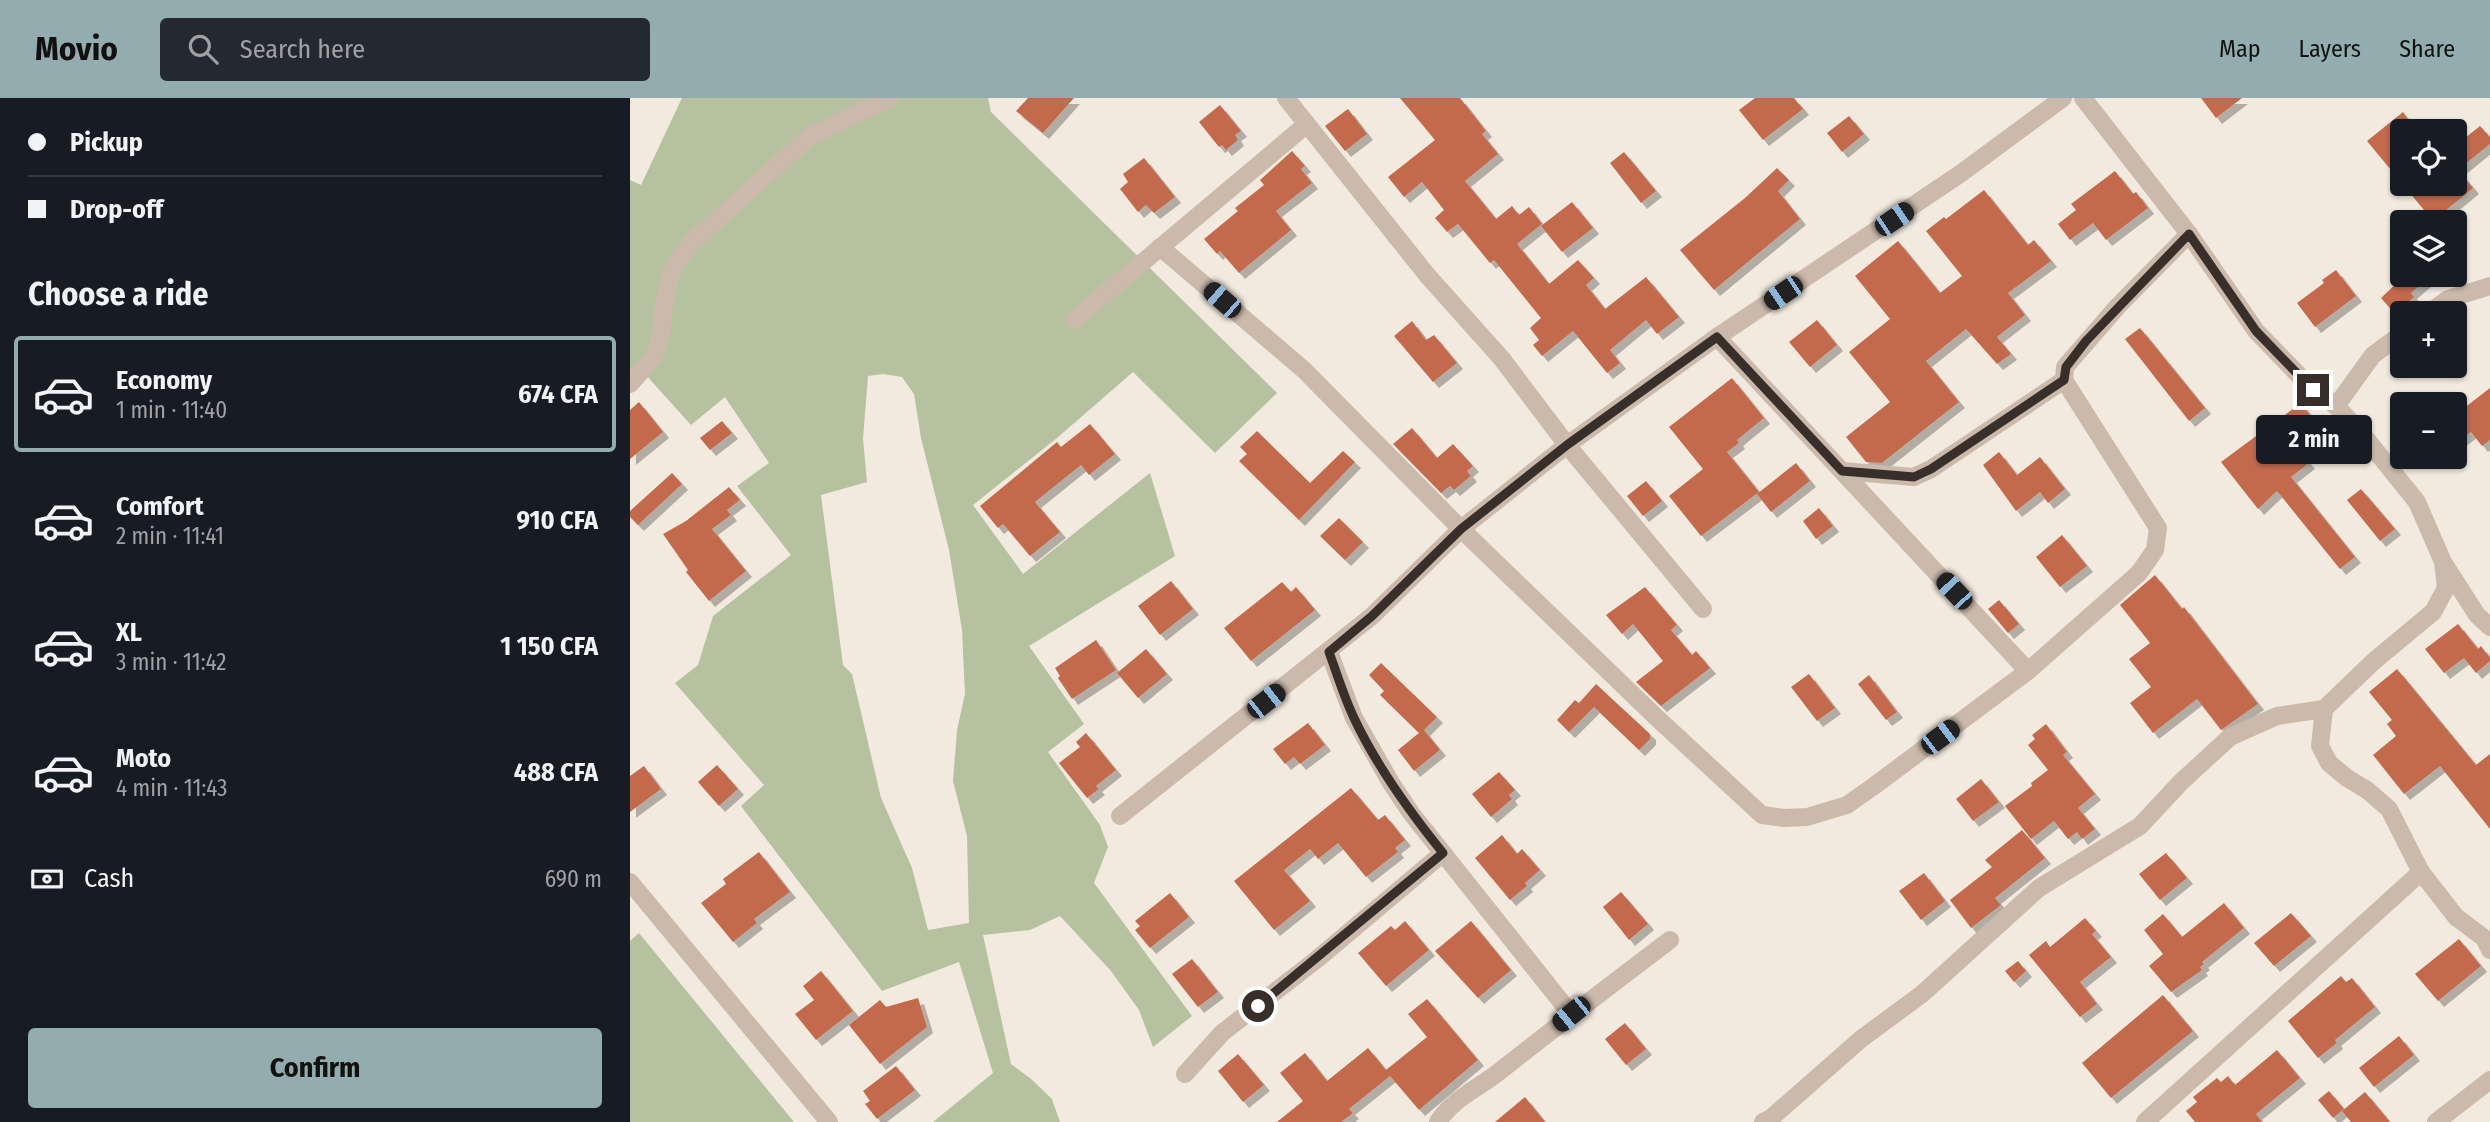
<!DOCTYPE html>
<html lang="en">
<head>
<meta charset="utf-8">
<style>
  body { margin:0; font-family:"Fira Sans Condensed",sans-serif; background:#242831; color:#f1f3f6; height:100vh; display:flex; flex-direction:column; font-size:26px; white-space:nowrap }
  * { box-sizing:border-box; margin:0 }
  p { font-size:23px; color:#9ea1a6 }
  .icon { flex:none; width:38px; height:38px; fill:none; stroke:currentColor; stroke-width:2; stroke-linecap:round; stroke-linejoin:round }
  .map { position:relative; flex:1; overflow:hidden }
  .panel { display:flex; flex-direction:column; background:#171b24; width:630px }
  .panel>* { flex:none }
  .top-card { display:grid; align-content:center; height:154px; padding:0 28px; background:#171b24 }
  .fabs { position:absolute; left:1760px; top:21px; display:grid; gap:14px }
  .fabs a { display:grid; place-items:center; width:77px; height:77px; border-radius:7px; background:#171b24; box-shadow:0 2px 5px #0004; font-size:35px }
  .end { position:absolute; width:32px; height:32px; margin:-16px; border:9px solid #392f2a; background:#fff; box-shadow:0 0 0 4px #fff }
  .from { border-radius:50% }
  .bubble { position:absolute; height:49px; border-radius:7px; background:#171b24; box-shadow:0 2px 5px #0004; font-size:23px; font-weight:700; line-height:49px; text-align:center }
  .car { position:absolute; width:21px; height:42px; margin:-21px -10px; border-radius:9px; box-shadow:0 0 5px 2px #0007; background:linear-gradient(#222 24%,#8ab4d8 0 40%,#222 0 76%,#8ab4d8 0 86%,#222 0) }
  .top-card b { display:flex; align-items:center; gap:24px; height:66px; font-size:26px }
  .top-card b+b { border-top:2px solid #363941 }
  .top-card i { width:18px; height:18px; background:#f1f3f6 }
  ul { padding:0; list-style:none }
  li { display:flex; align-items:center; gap:21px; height:116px; margin:0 14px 10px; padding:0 14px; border:4px solid transparent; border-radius:7px }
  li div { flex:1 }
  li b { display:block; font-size:26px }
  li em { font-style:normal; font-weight:700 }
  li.current { border-color:#93acaf }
  li>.icon { width:63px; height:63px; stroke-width:1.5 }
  h2 { padding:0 28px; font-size:32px; line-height:84px }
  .pay { display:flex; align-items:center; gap:18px; height:77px; padding:0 28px; font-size:26px }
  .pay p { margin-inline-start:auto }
  .primary-button { display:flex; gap:14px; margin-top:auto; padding:14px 28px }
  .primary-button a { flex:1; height:80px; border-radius:7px; background:#93acaf; color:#111; font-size:28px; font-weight:700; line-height:80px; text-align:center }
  header { display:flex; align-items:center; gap:42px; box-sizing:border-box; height:98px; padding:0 35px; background:#93acaf; color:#111 }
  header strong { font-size:33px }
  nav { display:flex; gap:38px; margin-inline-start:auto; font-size:24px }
  .search { width:490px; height:63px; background:#242831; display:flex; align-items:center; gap:18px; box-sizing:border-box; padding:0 24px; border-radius:7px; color:#9ea1a6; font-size:26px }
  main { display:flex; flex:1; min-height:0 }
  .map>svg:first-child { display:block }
  .green { fill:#b6c19f; fill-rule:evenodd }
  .building { fill:#c36b4d; filter:url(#shadow) }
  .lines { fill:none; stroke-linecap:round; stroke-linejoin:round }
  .minor { stroke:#cbbaab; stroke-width:18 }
  .route { stroke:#392f2a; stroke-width:9 }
</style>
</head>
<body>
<header>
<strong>Movio</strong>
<div class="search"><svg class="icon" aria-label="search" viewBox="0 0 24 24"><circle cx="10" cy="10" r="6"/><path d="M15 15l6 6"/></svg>Search here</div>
<nav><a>Map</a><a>Layers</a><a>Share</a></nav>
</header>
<main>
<section class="panel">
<div class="top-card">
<b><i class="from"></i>Pickup</b>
<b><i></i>Drop-off</b>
</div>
<h2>Choose a ride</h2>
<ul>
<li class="current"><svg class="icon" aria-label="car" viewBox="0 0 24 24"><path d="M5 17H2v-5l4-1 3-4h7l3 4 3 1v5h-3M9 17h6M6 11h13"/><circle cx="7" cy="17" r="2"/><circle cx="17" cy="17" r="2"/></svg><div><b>Economy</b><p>1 min · 11:40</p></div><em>674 CFA</em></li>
<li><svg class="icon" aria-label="car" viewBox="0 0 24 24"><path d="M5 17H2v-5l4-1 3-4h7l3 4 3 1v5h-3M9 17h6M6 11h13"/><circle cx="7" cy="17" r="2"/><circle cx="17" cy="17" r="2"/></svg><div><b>Comfort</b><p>2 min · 11:41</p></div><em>910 CFA</em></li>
<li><svg class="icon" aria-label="car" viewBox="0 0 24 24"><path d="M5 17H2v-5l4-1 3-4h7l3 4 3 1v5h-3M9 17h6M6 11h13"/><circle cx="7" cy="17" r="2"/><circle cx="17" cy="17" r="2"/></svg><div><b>XL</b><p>3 min · 11:42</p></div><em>1 150 CFA</em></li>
<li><svg class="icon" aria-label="car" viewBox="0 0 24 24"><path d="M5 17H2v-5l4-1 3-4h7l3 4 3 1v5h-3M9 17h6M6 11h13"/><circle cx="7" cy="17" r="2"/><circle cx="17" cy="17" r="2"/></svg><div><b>Moto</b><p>4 min · 11:43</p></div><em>488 CFA</em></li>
</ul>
<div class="pay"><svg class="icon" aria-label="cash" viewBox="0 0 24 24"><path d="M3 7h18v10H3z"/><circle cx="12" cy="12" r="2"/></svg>Cash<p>690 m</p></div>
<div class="primary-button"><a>Confirm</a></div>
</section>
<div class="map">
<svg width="1860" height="1024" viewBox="0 0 1860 1024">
  <defs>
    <filter id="shadow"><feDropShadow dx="6" dy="6" stdDeviation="0" flood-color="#0004"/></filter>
  </defs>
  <rect width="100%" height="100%" fill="#f2eadf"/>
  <!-- green -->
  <g class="green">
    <path d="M 52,0 L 358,0 L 361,14 L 647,295 L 585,355 L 503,274 L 427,340 L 343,407 L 393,476 L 520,375 L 545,458 L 399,548 L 454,626 L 418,654 L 470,727 L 478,749 L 464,785 L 562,918 L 523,949 L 509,912 L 481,873 L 430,818 L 400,832 L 353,837 L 381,966 L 400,980 L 422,1001 L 430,1024 L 303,1024 L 363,975 L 329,864 L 252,893 L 111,708 L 134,687 L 45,585 L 68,567 L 83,518 L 161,457 L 107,388 L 139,365 L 95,299 L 61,327 L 7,267 L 0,272 L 0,82 L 11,87 ZM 253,276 L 272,279 L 284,296 L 291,340 L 319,452 L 332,532 L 335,596 L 327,632 L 323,683 L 337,738 L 339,825 L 298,832 L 282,770 L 251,700 L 222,576 L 213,567 L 191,397 L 237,384 L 233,341 L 238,278 Z"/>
    <polygon points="9,835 164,1024 0,1024 0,843"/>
  </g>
  <!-- building -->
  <g class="building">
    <polygon points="398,0 444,0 413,35 386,13"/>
    <polygon points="770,0 830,0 856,33 852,36 868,56 835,83 866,121 882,108 889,117 899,109 912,126 887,146 919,186 948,162 964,180 956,187 975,211 1016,179 1049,219 1027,236 1016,222 980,252 990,265 977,275 943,233 912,258 903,247 909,242 900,230 911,220 864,162 860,165 828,126 817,134 805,120 814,112 792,84 774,99 758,79 805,42"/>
    <polygon points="1125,0 1164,0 1173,11 1133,42 1109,12"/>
    <polygon points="1571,0 1612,0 1586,20"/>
    <polygon points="590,7 611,33 605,37 608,42 596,52 592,47 589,49 569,24"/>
    <polygon points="718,11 737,36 715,53 695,28"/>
    <polygon points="1773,14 1787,33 1773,33 1773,86 1825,86 1825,48 1850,28 1860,39 1860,46 1828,72 1843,90 1803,123 1737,43"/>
    <polygon points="1219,18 1234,36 1212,54 1197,35"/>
    <polygon points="662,53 675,68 671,71 682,85 646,113 661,132 609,175 590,153 587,156 574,141 608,113 605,110 634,87 630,82"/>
    <polygon points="994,54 1026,93 1011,105 980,65"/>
    <polygon points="514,60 545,99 524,115 516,107 508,114 490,91 498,84 493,76"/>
    <polygon points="1147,70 1159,82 1148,93 1170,121 1084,192 1050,152 1115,100"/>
    <polygon points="1485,73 1503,96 1506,94 1518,110 1476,142 1463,125 1440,142 1428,126 1446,112 1441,106"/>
    <polygon points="1354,92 1398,147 1404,142 1421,163 1378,195 1395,217 1367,239 1381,256 1367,266 1336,231 1296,263 1329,304 1252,365 1236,364 1216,339 1260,304 1219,254 1260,221 1225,178 1268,143 1310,195 1332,178 1296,133 1314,119 1316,121"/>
    <polygon points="942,104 963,130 932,154 911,128"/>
    <polygon points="1706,172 1726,198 1685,229 1667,205 1694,185 1692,182"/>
    <polygon points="1775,177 1802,177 1781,195 1784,199 1765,216 1751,200"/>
    <polygon points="1187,222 1207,247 1180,269 1159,244"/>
    <polygon points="782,223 796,242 804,237 827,265 803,284 764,238"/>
    <polygon points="1510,230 1575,310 1559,323 1495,241"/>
    <polygon points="1102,280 1134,320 1107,342 1109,345 1097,354 1129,394 1071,438 1039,398 1073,371 1039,329"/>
    <polygon points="1860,290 1860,342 1852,348 1841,334 1825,346 1825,317"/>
    <polygon points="9,304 33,334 0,361 0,312"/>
    <polygon points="1671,305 1685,324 1681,327 1694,347 1674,359 1679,365 1661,379 1725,459 1710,471 1647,393 1628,411 1591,364"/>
    <polygon points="92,323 102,335 80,352 70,340"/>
    <polygon points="460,326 485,356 459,377 451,367 405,404 430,434 400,458 373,426 368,430 350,408 427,344 431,349"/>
    <polygon points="782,330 807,360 823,346 843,368 837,373 841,378 824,392 820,388 811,395 763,346"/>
    <polygon points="627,333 680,385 713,353 725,364 669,422 609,363 617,356 610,349"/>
    <polygon points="1369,354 1387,377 1410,359 1435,391 1418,405 1410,394 1386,413 1353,367"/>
    <polygon points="1166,365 1180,383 1141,414 1127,396"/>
    <polygon points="42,375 52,386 8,427 0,419 0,413"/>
    <polygon points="1016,383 1032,403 1013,418 997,398"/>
    <polygon points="99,389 110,402 97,412 101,417 82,431 116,473 79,503 56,474 58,472 33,436 56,423"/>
    <polygon points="1731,391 1765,431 1750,443 1717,402"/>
    <polygon points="1189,410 1203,428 1186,441 1173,423"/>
    <polygon points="709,420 733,444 715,462 690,438"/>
    <polygon points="1432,437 1457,468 1430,489 1406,459"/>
    <polygon points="1525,477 1552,511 1554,509 1628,606 1591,632 1567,601 1523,635 1500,605 1521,589 1499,561 1520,545 1490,507"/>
    <polygon points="541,483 563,511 530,537 508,508"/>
    <polygon points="652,484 661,494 666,489 685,512 621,563 594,530"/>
    <polygon points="1015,489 1047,527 1041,532 1062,557 1066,553 1080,570 1031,608 1006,584 1033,563 1003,526 992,536 976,517"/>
    <polygon points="1369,502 1389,526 1378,535 1358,511"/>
    <polygon points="1828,526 1848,551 1851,548 1860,560 1860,563 1846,575 1834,560 1814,575 1795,551"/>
    <polygon points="466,542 486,572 442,601 428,580 430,578 425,570"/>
    <polygon points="516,551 537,576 508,600 487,575"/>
    <polygon points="751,565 807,619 794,632 810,652 784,673 768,652 789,635 750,597 754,593 739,577"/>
    <polygon points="1767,571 1846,667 1860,656 1860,731 1810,668 1774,696 1743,657 1766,638 1757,626 1762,622 1739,594"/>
    <polygon points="1179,576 1205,610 1187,623 1161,589"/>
    <polygon points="1239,577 1267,614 1256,622 1228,586"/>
    <polygon points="966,586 1020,636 1020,641 1009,652 964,609 939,634 927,622 945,602 949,605"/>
    <polygon points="678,625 695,647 670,666 664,659 655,666 643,651"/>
    <polygon points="1416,626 1437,654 1433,657 1465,696 1448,710 1465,731 1452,741 1447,734 1438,741 1424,723 1401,741 1375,708 1402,688 1401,685 1418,672 1398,647 1405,641 1402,637"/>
    <polygon points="456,635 486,672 466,688 469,691 457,700 429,665 450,649 446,644"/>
    <polygon points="87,667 108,691 89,708 68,684"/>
    <polygon points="14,668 31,691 0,714 0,678"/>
    <polygon points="869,674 885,692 879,697 882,701 861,719 842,696"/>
    <polygon points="1351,681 1369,704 1343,723 1326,701"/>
    <polygon points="721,690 748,722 755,717 775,742 765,750 768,754 736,779 708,745 688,761 680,751 654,772 680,803 644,832 604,783"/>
    <polygon points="1392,732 1415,760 1365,800 1371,807 1341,830 1320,802 1362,769 1355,762"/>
    <polygon points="872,737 887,756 892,751 910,772 895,785 897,788 880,802 845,760"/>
    <polygon points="129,754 160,794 124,821 127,825 103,844 71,805 96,786 93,781"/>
    <polygon points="1536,755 1557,780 1530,802 1509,776"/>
    <polygon points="1294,775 1315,803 1291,822 1269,793"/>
    <polygon points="991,794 1018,826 999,842 973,809"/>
    <polygon points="540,795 559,819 520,850 505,832 510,828 505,823"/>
    <polygon points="1594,805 1614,830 1572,864 1574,866 1570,869 1572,872 1541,894 1519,868 1533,856 1514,832 1533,816 1552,839"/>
    <polygon points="1661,815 1681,838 1644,868 1624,845"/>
    <polygon points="1455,820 1466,833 1462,836 1481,859 1450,884 1467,906 1450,919 1399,857 1416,843 1420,849"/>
    <polygon points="775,823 799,852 756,888 728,855 761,828 765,832"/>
    <polygon points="841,823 881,872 848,900 805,853"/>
    <polygon points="1829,841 1851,868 1808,903 1785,876"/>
    <polygon points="562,861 588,894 568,909 542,876"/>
    <polygon points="1388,863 1396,873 1384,884 1375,873"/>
    <polygon points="191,873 223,913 186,942 165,916 184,902 173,888"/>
    <polygon points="1711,878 1716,884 1722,880 1745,909 1705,942 1707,945 1688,960 1658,923"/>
    <polygon points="1533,897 1563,933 1481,1000 1452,965"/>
    <polygon points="288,900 297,929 250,966 219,927 250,902 256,909"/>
    <polygon points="797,901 848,962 789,1012 760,978 719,1011 723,1015 711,1024 647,1024 673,1003 650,975 675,955 697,983 738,950 756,972 797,939 778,916"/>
    <polygon points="995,925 1016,951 996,967 975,941"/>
    <polygon points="1769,938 1784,957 1744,989 1729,970"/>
    <polygon points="1647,952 1670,980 1626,1016 1632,1024 1565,1024 1556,1013 1567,1004 1563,999 1587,980 1591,984 1598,978 1605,987"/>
    <polygon points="608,956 634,987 613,1004 588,973"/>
    <polygon points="266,968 285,992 247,1021 235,1006 240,1003 233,993"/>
    <polygon points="1699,993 1714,1011 1703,1020 1688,1002"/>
    <polygon points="1735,994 1760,1024 1721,1024 1712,1013"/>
    <polygon points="895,999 915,1024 865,1024"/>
  </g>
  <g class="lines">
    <!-- minor -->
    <g class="minor">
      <polyline points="656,0 797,177 872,261 937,347 1073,511"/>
      <polyline points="1453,0 1559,136 1626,233 1683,292 1706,308 1729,332 1787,404 1813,464 1816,490 1803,514 1744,563 1694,611 1690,648 1699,665 1717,680 1737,692 1759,711 1791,774 1826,819 1854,840 1860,852"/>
      <polyline points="530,149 674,272 831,431 1027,620 1132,717 1154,720 1177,719 1217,707 1244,688 1398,573 1509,475 1525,452 1528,430 1434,282 1435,269 1488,208 1559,136"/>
      <polyline points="1799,215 1818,201 1860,188"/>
      <polyline points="444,222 677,26"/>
      <polyline points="1087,239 1398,573"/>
      <polyline points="0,286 23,260 32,233 34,205 43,171 59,147 180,38 260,0"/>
      <polyline points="1706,308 1743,257 1773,235"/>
      <polyline points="1212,373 1284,379 1301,371 1434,282"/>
      <polyline points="1815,467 1847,517 1860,529"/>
      <polyline points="699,554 724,620 761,685 781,715 941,916"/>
      <polyline points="490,718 742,518 831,431 937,347 1087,239 1330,76 1433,0"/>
      <polyline points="0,784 199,1024"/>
      <polyline points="555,976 592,935 686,862 813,755"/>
      <path d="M 808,1024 C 822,1001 849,990 870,973 C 926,929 983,885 1040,842"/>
      <polyline points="1133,1024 1141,1020 1231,941 1292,896 1409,790 1510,728 1551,684 1600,639 1647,618 1694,611"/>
      <polyline points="1515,1024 1791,774"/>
      <polyline points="1806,1024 1860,982"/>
    </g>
  </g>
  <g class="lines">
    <!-- route -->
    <path class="route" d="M 628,908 L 813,755 C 779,713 747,669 724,620 C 714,599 707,576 699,554 L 742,518 L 831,431 L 937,347 L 1087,239 L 1212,373 L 1284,379 L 1301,371 L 1434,282 L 1436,269 L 1456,243 L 1559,136 L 1626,233 L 1683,292"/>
  </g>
</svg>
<div class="fabs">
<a><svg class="icon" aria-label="locate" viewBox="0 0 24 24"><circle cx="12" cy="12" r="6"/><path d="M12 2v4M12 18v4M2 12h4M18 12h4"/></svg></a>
<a><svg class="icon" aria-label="layers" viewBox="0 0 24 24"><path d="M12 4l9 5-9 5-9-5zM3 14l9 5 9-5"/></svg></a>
<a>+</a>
<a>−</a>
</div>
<i class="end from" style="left:628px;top:908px"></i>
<i class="end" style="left:1683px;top:292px"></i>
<div class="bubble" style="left:1626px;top:317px;width:116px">2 min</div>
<i class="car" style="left:1264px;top:121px;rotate:56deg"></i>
<i class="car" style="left:1153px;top:195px;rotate:236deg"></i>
<i class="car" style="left:592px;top:202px;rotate:311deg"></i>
<i class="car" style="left:1324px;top:493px;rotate:317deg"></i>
<i class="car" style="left:636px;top:603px;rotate:52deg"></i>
<i class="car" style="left:1310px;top:639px;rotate:53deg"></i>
<i class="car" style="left:941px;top:916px;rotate:231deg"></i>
</div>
</main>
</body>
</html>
